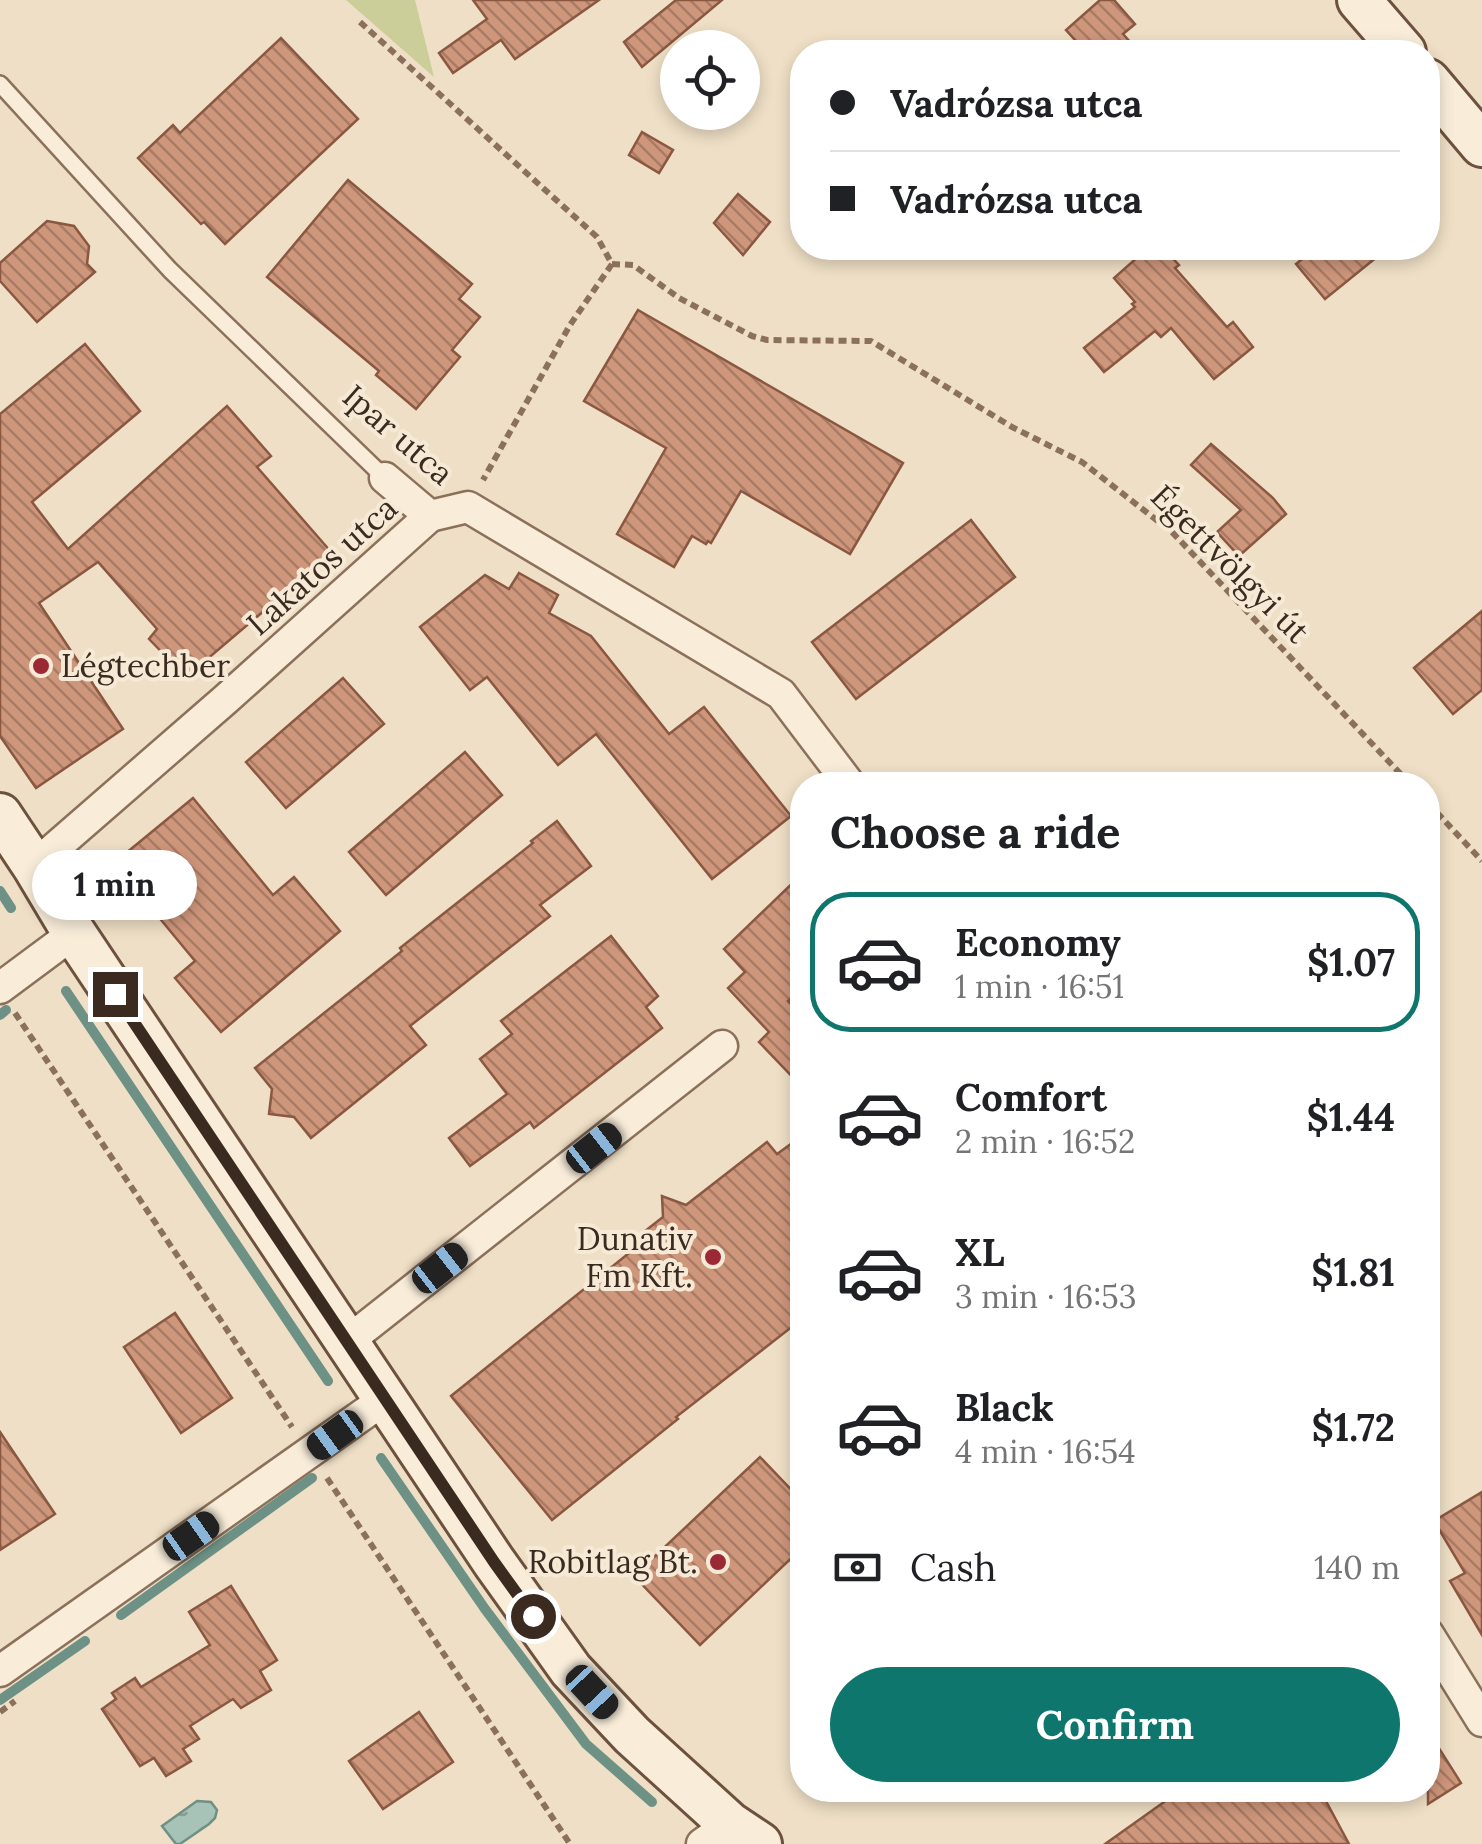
<!DOCTYPE html>
<html lang="en">
<head>
<meta charset="utf-8">
<style>
  body { margin:0; font-family:Lora,serif; background:#f2f2f2; color:#202124; height:100vh; display:flex; flex-direction:column; font-size:38px; white-space:nowrap }
  * { box-sizing:border-box; margin:0 }
  p { font-size:32px; color:#757577 }
  .icon { flex:none; width:55px; height:55px; fill:none; stroke:currentColor; stroke-width:2; stroke-linecap:round; stroke-linejoin:round }
  .map { position:relative; flex:1; overflow:hidden }
  .drawer { position:absolute; left:790px; top:772px; width:650px; height:1030px; display:flex; flex-direction:column; background:#fff; border-radius:40px; box-shadow:0 5px 15px #0003 }
  .drawer>* { flex:none }
  .hud { position:absolute; left:790px; top:40px; width:650px; height:220px; border-radius:40px; box-shadow:0 5px 15px #0003; display:grid; align-content:center; height:220px; padding:0 40px; background:#fff }
  .controls { position:absolute; left:660px; top:30px; display:grid; gap:20px }
  .controls a { display:grid; place-items:center; width:100px; height:100px; border-radius:50%; background:#fff; box-shadow:0 5px 15px #0003; font-size:50px }
  .end { position:absolute; width:45px; height:45px; margin:-22px; border:12px solid #3b2a1f; background:#fff; box-shadow:0 0 0 5px #fff }
  .from { border-radius:50% }
  .bubble { position:absolute; height:70px; border-radius:35px; background:#fff; box-shadow:0 5px 15px #0003; font-size:32px; font-weight:700; line-height:70px; text-align:center }
  .car { position:absolute; width:30px; height:60px; margin:-30px -15px; border-radius:12px; box-shadow:0 0 8px 2px #0007; background:linear-gradient(#222 24%,#8ab4d8 0 40%,#222 0 76%,#8ab4d8 0 86%,#222 0) }
  .hud b { display:flex; align-items:center; gap:35px; height:95px; font-size:38px }
  .hud b+b { border-top:2px solid #e0e0e0 }
  .hud i { width:25px; height:25px; background:#202124 }
  ul { padding:0; list-style:none }
  li { display:flex; align-items:center; gap:30px; height:140px; margin:0 20px 15px; padding:0 20px; border:5px solid transparent; border-radius:40px }
  li div { flex:1 }
  li b { display:block; font-size:38px }
  li em { font-style:normal; font-weight:700 }
  li.selected { border-color:#0f766e }
  li>.icon { width:90px; height:90px; stroke-width:1.5 }
  h2 { padding:0 40px; font-size:45px; line-height:120px }
  .pay { display:flex; align-items:center; gap:25px; height:110px; padding:0 40px; font-size:38px }
  .pay p { margin-inline-start:auto }
  .primary-button { display:flex; gap:20px; margin-top:auto; padding:20px 40px }
  .primary-button a { flex:1; height:115px; border-radius:60px; background:#0f766e; color:#fff; font-size:40px; font-weight:700; line-height:115px; text-align:center }
  .map>svg:first-child { display:block }
  .green { fill:#ccce99 }
  .water { fill:url(#water-ripples); stroke:#6e9185; stroke-width:2.5 }
  .lines { fill:none; stroke-linecap:round; stroke-linejoin:round }
  .stream { stroke:#6e9185; stroke-width:10 }
  .building { fill:url(#building-back-hatch); stroke:#8a5741; stroke-width:2.5 }
  .lane-casing { stroke:#8b705b; stroke-width:20 }
  .street-casing { stroke:#8b705b; stroke-width:35 }
  .secondary-casing { stroke:#6d513e; stroke-width:48 }
  .path { stroke:#8b705b; stroke-width:6; stroke-dasharray:8 5; stroke-linecap:butt }
  .lane { stroke:#f9edda; stroke-width:15 }
  .street { stroke:#f9edda; stroke-width:30 }
  .secondary { stroke:#f9edda; stroke-width:42 }
  .route { stroke:#3b2a1f; stroke-width:12 }
  .poi-dot { fill:#9b2a35; stroke:#f6ead6; stroke-width:4 }
  .labels { text-anchor:middle; stroke-width:8; stroke-linejoin:round; paint-order:stroke }
  .street-label { font-size:32px; fill:#3b2a1f; stroke:#f6ead6 }
  .poi-label { font-size:32px; fill:#3b2a1f; stroke:#f6ead6; text-anchor:end }
</style>
</head>
<body>
<div class="map">
<svg width="1482" height="1844" viewBox="0 0 1482 1844">
  <defs>
    <pattern id="water-ripples" width="26" height="14" patternUnits="userSpaceOnUse" patternTransform="scale(2.5)"><rect width="26" height="14" fill="#a7c3b8"/><path d="M2 4q2-2 4 0t4 0M15 11q2-2 4 0t4 0" fill="none" stroke="#899f95"/></pattern>
    <pattern id="building-back-hatch" width="6" height="6" patternUnits="userSpaceOnUse" patternTransform="scale(2.5)"><rect width="6" height="6" fill="#ce967b"/><path d="M-1 5l2 2M0 0l6 6M5-1l2 2" fill="none" stroke="#a87b64"/></pattern>
  </defs>
  <rect width="100%" height="100%" fill="#efdfc6"/>
  <!-- green -->
  <polygon class="green" points="346,0 415,0 434,77"/>
  <!-- water -->
  <polygon class="water" points="197,1801 211,1802 217,1810 215,1818 209,1824 180,1844 176,1844 162,1826"/>
  <g class="lines">
    <!-- stream -->
    <g class="stream">
      <polyline points="0,891 11,908"/>
      <polyline points="66,991 328,1381"/>
      <polyline points="0,1015 6,1010"/>
      <polyline points="381,1458 485,1609 586,1744 652,1802"/>
      <polyline points="121,1615 312,1478"/>
      <polyline points="0,1700 85,1641"/>
    </g>
  </g>
  <!-- building -->
  <g class="building">
    <polygon points="473,0 599,0 515,59 501,40 453,73 439,53 487,19"/>
    <polygon points="676,0 722,0 642,67 624,42"/>
    <polygon points="1100,0 1114,0 1135,24 1123,34 1139,52 1086,52 1066,30"/>
    <polygon points="281,38 358,119 225,244 204,222 201,224 138,158 173,125 180,133"/>
    <polygon points="642,132 673,150 659,173 629,155"/>
    <polygon points="348,180 472,284 459,299 480,317 452,350 460,357 416,409 376,375 379,371 267,277"/>
    <polygon points="738,194 770,222 743,255 714,223"/>
    <polygon points="47,221 74,226 89,246 87,264 95,272 37,322 0,281 0,263"/>
    <polygon points="1148,248 1163,248 1179,265 1175,268 1227,327 1233,322 1253,347 1214,379 1171,328 1161,337 1155,331 1104,372 1084,348 1135,307 1132,304 1135,302 1114,278"/>
    <polygon points="1316,248 1388,248 1325,299 1296,264"/>
    <polygon points="638,310 903,463 850,554 741,491 711,543 708,541 706,544 692,536 674,567 617,534 666,448 584,401"/>
    <polygon points="85,344 140,411 32,502 68,549 227,406 271,456 257,467 332,553 186,677 149,639 157,629 98,562 39,603 123,729 36,788 0,736 0,414"/>
    <polygon points="1211,444 1273,498 1286,514 1239,556 1217,532 1241,510 1191,465"/>
    <polygon points="971,520 1015,577 856,699 812,642"/>
    <polygon points="519,573 558,595 549,613 591,636 669,734 704,707 791,816 712,879 596,734 558,765 487,677 470,690 420,627 485,575 509,589"/>
    <polygon points="1482,611 1482,690 1453,714 1414,668"/>
    <polygon points="343,678 384,724 286,808 246,762"/>
    <polygon points="465,752 502,795 386,895 349,852"/>
    <polygon points="193,798 273,895 294,877 340,931 221,1032 175,978 195,961 114,863"/>
    <polygon points="557,821 591,866 540,905 550,916 410,1026 426,1045 311,1138 294,1117 269,1114 272,1089 255,1068 402,951 400,948 533,843 531,841"/>
    <polygon points="802,874 802,987 788,1001 802,1016 802,1087 759,1042 769,1032 728,988 745,972 724,949"/>
    <polygon points="611,936 658,996 646,1007 662,1028 534,1128 530,1122 470,1166 449,1138 507,1094 480,1059 512,1034 501,1021"/>
    <polygon points="802,1136 802,1319 676,1417 678,1419 552,1520 451,1396 644,1241 640,1235 663,1217 662,1196 686,1205 767,1142 777,1154"/>
    <polygon points="175,1313 232,1398 181,1433 124,1347"/>
    <polygon points="0,1432 55,1514 0,1550"/>
    <polygon points="760,1457 802,1501 802,1548 700,1645 634,1576"/>
    <polygon points="1482,1492 1482,1635 1450,1581 1465,1573 1434,1521"/>
    <polygon points="231,1586 277,1660 260,1671 271,1690 241,1708 233,1699 190,1726 199,1739 183,1749 191,1761 166,1776 154,1758 140,1766 102,1709 116,1699 112,1693 135,1678 141,1687 210,1645 189,1612"/>
    <polygon points="419,1712 453,1762 383,1809 349,1761"/>
    <polygon points="1428,1731 1461,1783 1428,1804"/>
    <polygon points="1181,1790 1320,1790 1349,1844 1105,1844"/>
  </g>
  <g class="lines">
    <!-- lane casing -->
    <g class="lane-casing">
      <polyline id="lane" points="0,84 170,270 385,478"/>
    </g>
    <!-- street casing -->
    <g class="street-casing">
      <g id="street">
        <polyline points="385,478 430,516 468,507 781,694 850,785"/>
        <polyline points="34,866 226,699 430,516"/>
        <polyline points="0,988 74,933"/>
        <polyline points="348,1341 722,1046"/>
        <polyline points="1428,1634 1482,1721"/>
        <polyline points="0,1671 385,1399"/>
        <polyline points="702,1844 730,1824"/>
      </g>
    </g>
    <!-- secondary casing -->
    <g class="secondary-casing">
      <g id="secondary">
        <polyline points="1359,0 1404,52"/>
        <polyline points="1428,81 1482,145"/>
        <polyline points="0,815 34,866 74,933 494,1562 571,1670 632,1735 730,1824 760,1844"/>
      </g>
    </g>
    <!-- path -->
    <g class="path">
      <polyline points="360,22 597,237 612,264 570,325 483,480"/>
      <polyline points="612,264 633,265 679,298 752,336 767,340 871,341 1012,427 1082,462 1172,532 1411,785"/>
      <polyline points="1428,803 1482,861"/>
      <polyline points="15,1013 292,1427"/>
      <polyline points="327,1478 570,1844"/>
      <polyline points="0,1712 15,1701"/>
    </g>
    <!-- lane -->
    <use href="#lane" class="lane"/>
    <!-- street -->
    <use href="#street" class="street"/>
    <!-- secondary -->
    <use href="#secondary" class="secondary"/>
  </g>
  <g class="lines">
    <!-- route -->
    <polyline class="route" points="115,994 494,1562 533,1616"/>
  </g>
  <!-- markers -->
  <g class="poi-dot">
    <circle cx="41" cy="666" r="10"/>
    <circle cx="713" cy="1257" r="10"/>
    <circle cx="718" cy="1562" r="10"/>
  </g>
  <g class="labels">
    <!-- street labels -->
    <g class="street-label">
      <text transform="translate(398 435) rotate(41)" y="11">Ipar utca</text>
      <text transform="translate(1230 564) rotate(45)" y="11">Égettvölgyi út</text>
      <text transform="translate(322 566) rotate(-42)" y="11">Lakatos utca</text>
    </g>
    <!-- poi labels -->
    <g class="poi-label">
      <text x="61" y="677" text-anchor="start">Légtechber</text>
      <text x="693" y="1250">Dunativ<tspan x="693" dy="37">Fm Kft.</tspan></text>
      <text x="698" y="1573">Robitlag Bt.</text>
    </g>
  </g>
</svg>
<div class="controls">
<a><svg class="icon" aria-label="locate" viewBox="0 0 24 24"><circle cx="12" cy="12" r="6"/><path d="M12 2v4M12 18v4M2 12h4M18 12h4"/></svg></a>
</div>
<i class="end from" style="left:533px;top:1616px"></i>
<i class="end" style="left:115px;top:994px"></i>
<div class="bubble" style="left:32px;top:850px;width:165px">1 min</div>
<i class="car" style="left:594px;top:1148px;rotate:52deg"></i>
<i class="car" style="left:440px;top:1268px;rotate:52deg"></i>
<i class="car" style="left:335px;top:1435px;rotate:234deg"></i>
<i class="car" style="left:191px;top:1536px;rotate:55deg"></i>
<i class="car" style="left:592px;top:1692px;rotate:137deg"></i>
<div class="hud">
<b><i class="from"></i>Vadrózsa utca</b>
<b><i></i>Vadrózsa utca</b>
</div>
<section class="drawer">
<h2>Choose a ride</h2>
<ul>
<li class="selected"><svg class="icon" aria-label="car" viewBox="0 0 24 24"><path d="M5 17H2v-5l4-1 3-4h7l3 4 3 1v5h-3M9 17h6M6 11h13"/><circle cx="7" cy="17" r="2"/><circle cx="17" cy="17" r="2"/></svg><div><b>Economy</b><p>1 min · 16:51</p></div><em>$1.07</em></li>
<li><svg class="icon" aria-label="car" viewBox="0 0 24 24"><path d="M5 17H2v-5l4-1 3-4h7l3 4 3 1v5h-3M9 17h6M6 11h13"/><circle cx="7" cy="17" r="2"/><circle cx="17" cy="17" r="2"/></svg><div><b>Comfort</b><p>2 min · 16:52</p></div><em>$1.44</em></li>
<li><svg class="icon" aria-label="car" viewBox="0 0 24 24"><path d="M5 17H2v-5l4-1 3-4h7l3 4 3 1v5h-3M9 17h6M6 11h13"/><circle cx="7" cy="17" r="2"/><circle cx="17" cy="17" r="2"/></svg><div><b>XL</b><p>3 min · 16:53</p></div><em>$1.81</em></li>
<li><svg class="icon" aria-label="car" viewBox="0 0 24 24"><path d="M5 17H2v-5l4-1 3-4h7l3 4 3 1v5h-3M9 17h6M6 11h13"/><circle cx="7" cy="17" r="2"/><circle cx="17" cy="17" r="2"/></svg><div><b>Black</b><p>4 min · 16:54</p></div><em>$1.72</em></li>
</ul>
<div class="pay"><svg class="icon" aria-label="cash" viewBox="0 0 24 24"><path d="M3 7h18v10H3z"/><circle cx="12" cy="12" r="2"/></svg>Cash<p>140 m</p></div>
<div class="primary-button"><a>Confirm</a></div>
</section>
</div>
</body>
</html>
